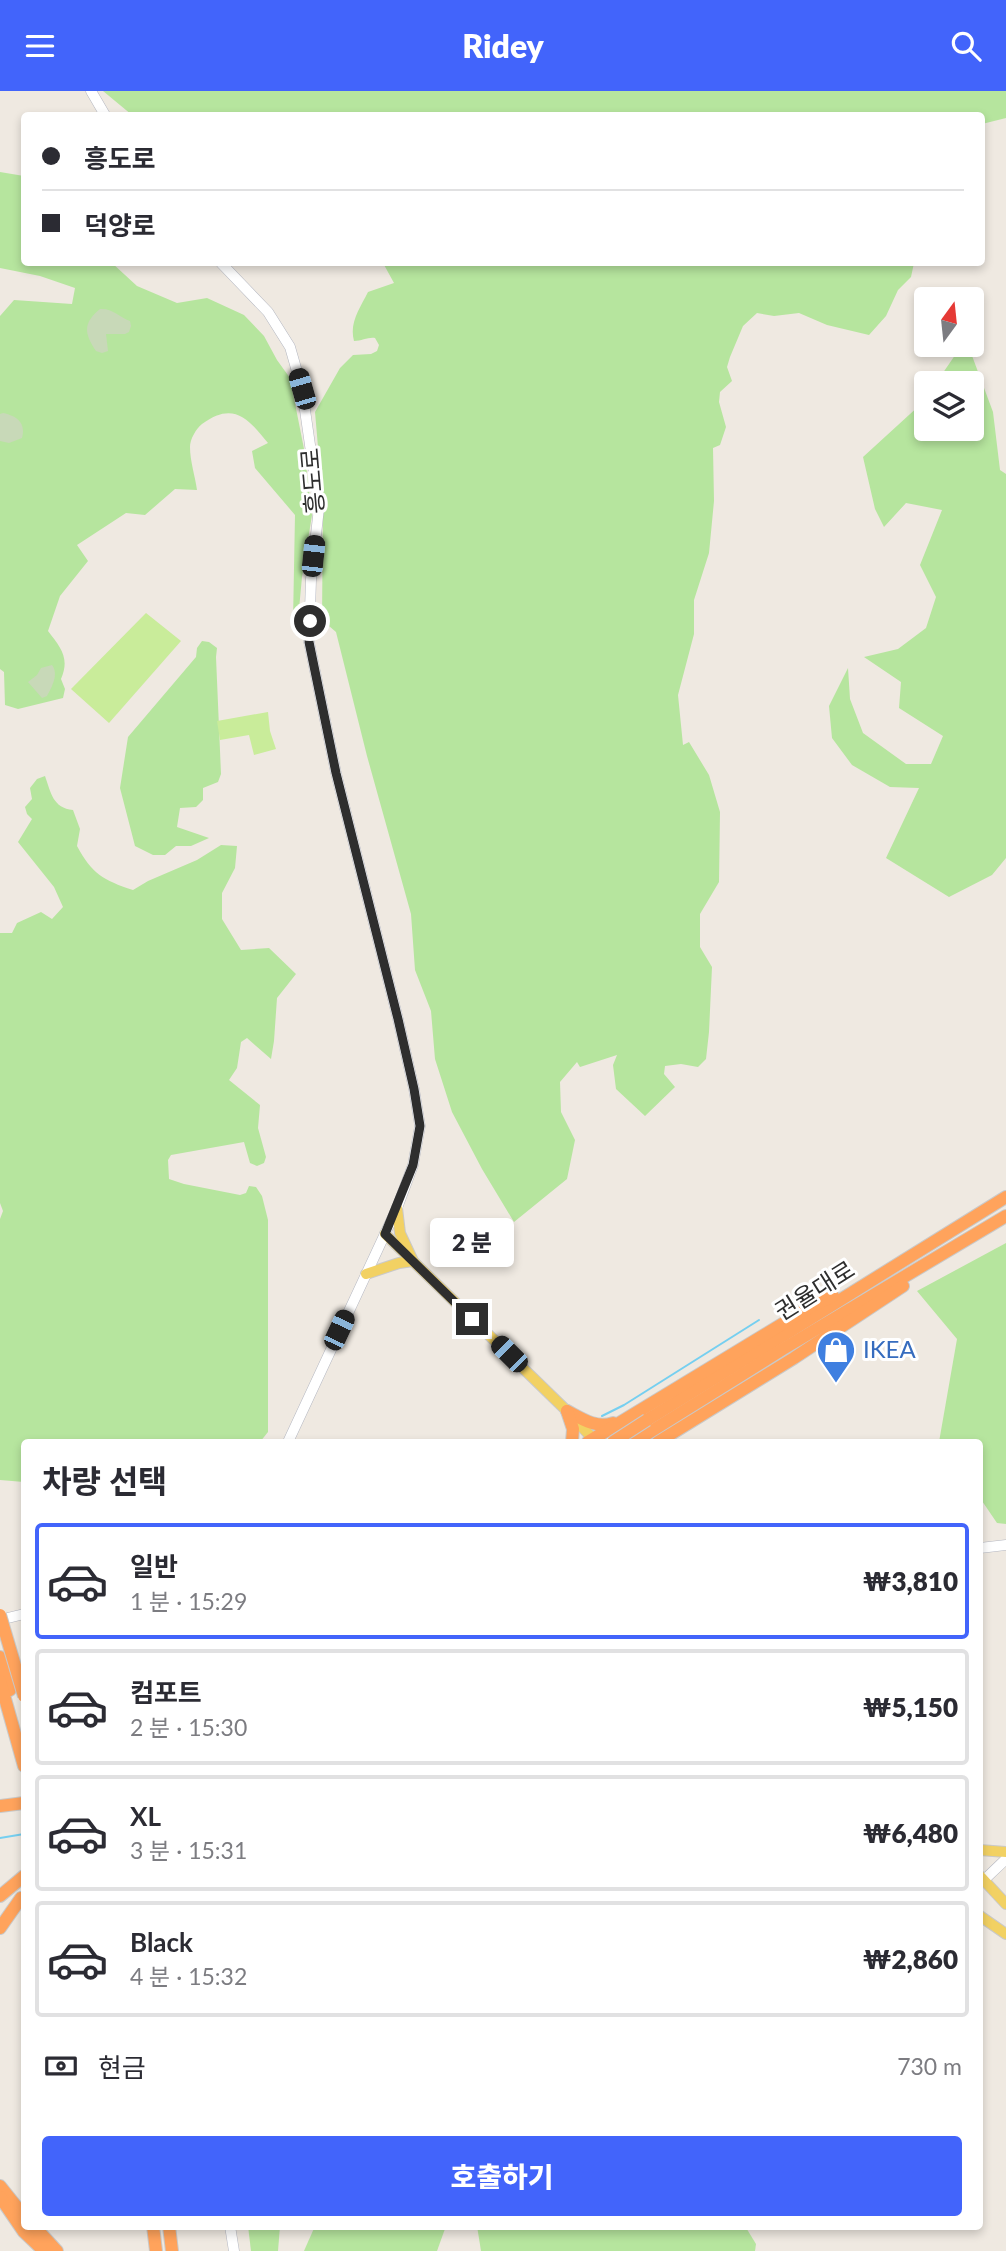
<!DOCTYPE html>
<html lang="ko">
<head>
<meta charset="utf-8">
<style>
  body { margin:0; font-family:Lato,"Noto Sans KR",sans-serif; background:#f7f7f7; color:#2b2b33; height:100vh; display:flex; flex-direction:column; font-size:26px; white-space:nowrap }
  * { box-sizing:border-box; margin:0 }
  p { font-size:23px; color:#7c7c81 }
  .icon { flex:none; width:38px; height:38px; fill:none; stroke:currentColor; stroke-width:2; stroke-linecap:round; stroke-linejoin:round }
  .map { position:relative; flex:1; overflow:hidden }
  .sheet { position:absolute; left:21px; top:1348px; width:962px; height:791px; display:flex; flex-direction:column; background:#fff; border-radius:7px; box-shadow:0 4px 10px #0003 }
  .sheet>* { flex:none }
  .banner { position:absolute; left:21px; top:21px; width:964px; height:154px; border-radius:7px; box-shadow:0 4px 10px #0003; display:grid; align-content:center; height:154px; padding:0 21px; background:#fff }
  .needle { width:46px; rotate:15deg }
  .fabs { position:absolute; left:914px; top:196px; display:grid; gap:14px }
  .fabs a { display:grid; place-items:center; width:70px; height:70px; border-radius:7px; background:#fff; box-shadow:0 4px 10px #0003; font-size:35px }
  .end { position:absolute; width:32px; height:32px; margin:-16px; border:9px solid #2e2e2e; background:#fff; box-shadow:0 0 0 4px #fff }
  .from { border-radius:50% }
  .bubble { position:absolute; height:49px; border-radius:7px; background:#fff; box-shadow:0 4px 10px #0003; font-size:23px; font-weight:800; line-height:49px; text-align:center }
  .car { position:absolute; width:21px; height:42px; margin:-21px -10px; border-radius:9px; box-shadow:0 0 5px 2px #0007; background:linear-gradient(#222 24%,#8ab4d8 0 40%,#222 0 76%,#8ab4d8 0 86%,#222 0) }
  .banner b { display:flex; align-items:center; gap:24px; height:66px; font-size:26px }
  .banner b+b { border-top:2px solid #e1e1e2 }
  .banner i { width:18px; height:18px; background:#2b2b33 }
  ul { padding:0; list-style:none }
  li { display:flex; align-items:center; gap:21px; height:116px; margin:0 14px 10px; padding:0 7px; border:4px solid #e1e1e2; border-radius:7px }
  li div { flex:1 }
  li b { display:block; font-size:26px }
  li em { font-style:normal; font-weight:800 }
  li.selected { border-color:#4264fb }
  li>.icon { width:63px; height:63px; stroke-width:1.5 }
  h2 { padding:0 21px; font-size:32px; line-height:84px }
  .pay { display:flex; align-items:center; gap:18px; height:77px; padding:0 21px; font-size:26px }
  .pay p { margin-inline-start:auto }
  .cta { display:flex; gap:14px; margin-top:auto; padding:14px 21px }
  .cta a { flex:1; height:80px; border-radius:7px; background:#4264fb; color:#fff; font-size:28px; font-weight:800; line-height:80px; text-align:center }
  header { display:flex; justify-content:space-between; align-items:center; height:91px; padding:0 21px; background:#4264fb; color:#fff; font-size:32px; font-weight:800 }
  .map>svg:first-child { display:block }
  .green { fill:#b6e59e }
  .cemetery { fill:#c8d9b8 }
  .pitch { fill:#c9ec9a }
  .lines { fill:none; stroke-linecap:round; stroke-linejoin:round }
  .stream { stroke:#75cff0; stroke-width:2 }
  .secondary-casing { stroke:#b4b7c1; stroke-width:11 }
  .primary-casing { stroke:#c9c9c9; stroke-width:12 }
  .highway-casing { stroke:#c9c9c9; stroke-width:14 }
  .secondary { stroke:#fff; stroke-width:10 }
  .primary { stroke:#f2d163; stroke-width:10 }
  .highway { stroke:#ffa35c; stroke-width:12 }
  .highway-bridge-casing { stroke:#c9c9c9; stroke-width:14; stroke-linecap:butt }
  .highway-bridge { stroke:#ffa35c; stroke-width:12 }
  .route { stroke:#2e2e2e; stroke-width:9 }
  .labels { text-anchor:middle; stroke-width:6; stroke-linejoin:round; paint-order:stroke }
  .street-label { font-size:24px; fill:#2e2e2e; stroke:#fff }
  .shop-label { font-size:24px; fill:#366cbe; stroke:#fff; text-anchor:start }
</style>
</head>
<body>
<header><svg class="icon" aria-label="menu" viewBox="0 0 24 24"><path d="M4 6h16M4 12h16M4 18h16"/></svg>Ridey<svg class="icon" aria-label="search" viewBox="0 0 24 24"><circle cx="10" cy="10" r="6"/><path d="M15 15l6 6"/></svg></header>
<div class="map">
<svg width="1006" height="2160" viewBox="0 0 1006 2160">
  <rect width="100%" height="100%" fill="#efe9e1"/>
  <!-- green -->
  <g class="green">
    <polygon points="103,0 1006,0 1006,27 982,33 982,24 132,24"/>
    <path d="M 0,81 L 24,85 L 24,172 L 112,172 L 137,195 L 177,212 L 207,207 L 244,224 L 264,245 L 277,269 L 290,287 L 304,358 L 312,424 L 302,486 L 298,529 L 293,530 L 295,424 L 255,377 L 252,360 L 268,352 C 248,327 233,310 202,333 C 196,338 190,348 190,356 C 190,370 195,385 197,399 L 175,398 L 145,424 L 126,422 L 77,454 L 88,470 L 60,505 L 48,540 C 61,557 70,567 61,588 L 65,598 L 63,607 L 18,618 L 5,614 L 4,581 L 0,578 L 0,225 L 14,209 L 72,213 L 75,197 L 40,185 L 0,177 Z"/>
    <path d="M 383,172 L 914,172 L 911,186 L 898,199 L 886,225 L 869,244 L 827,234 L 799,222 L 774,225 L 757,222 L 743,235 L 730,266 L 727,276 L 732,290 L 720,301 L 719,311 L 726,336 L 720,354 L 713,357 L 714,410 L 709,462 L 694,509 L 694,543 L 678,604 L 683,654 L 689,651 L 709,684 L 720,721 L 719,791 L 700,823 L 700,856 L 712,876 L 709,941 L 706,968 L 698,976 L 681,973 L 665,975 L 664,983 L 675,996 L 645,1025 L 616,998 L 613,974 L 617,964 L 580,976 L 577,971 L 560,991 L 561,1021 L 575,1049 L 567,1088 L 514,1131 L 482,1078 L 452,1021 L 435,968 L 431,920 L 415,879 L 411,823 L 367,665 L 336,541 L 322,529 L 323,414 L 315,321 L 340,277 L 353,264 L 371,263 L 377,260 L 379,254 L 375,247 C 368,246 362,250 354,250 C 349,232 360,217 368,201 L 394,192 Z"/>
    <polygon points="962,254 968,254 993,321 1000,379 1006,383 1006,767 992,784 949,806 886,767 919,697 890,696 852,674 832,647 829,615 848,577 850,608 863,642 906,673 931,673 943,645 899,617 901,591 864,566 898,558 926,537 936,506 920,474 942,419 906,412 884,436 875,418 863,366 921,313 926,307 926,338 971,338 971,292 936,292"/>
    <polygon points="202,550 209,551 217,557 216,566 221,683 218,691 203,697 203,709 196,716 180,717 177,736 209,747 191,755 176,755 165,764 153,764 135,755 120,697 128,646 196,566 197,557"/>
    <path d="M 45,685 C 51,702 53,717 73,719 L 80,738 L 77,755 C 92,783 103,789 133,799 L 148,790 L 197,769 L 221,754 L 237,755 L 235,777 L 222,802 L 222,828 L 241,859 L 269,857 L 296,883 L 277,907 L 274,950 L 271,968 L 247,947 L 241,951 L 237,977 L 229,989 L 260,1014 L 258,1037 L 266,1066 L 264,1072 L 257,1075 L 250,1072 L 244,1051 L 171,1064 L 168,1069 L 169,1088 L 184,1093 L 240,1104 L 246,1102 L 249,1095 L 256,1096 L 262,1105 L 268,1129 L 268,1341 L 260,1351 L 24,1351 L 24,1391 L 0,1389 L 0,1128 L 3,1120 L 0,1112 L 0,842 L 12,842 L 17,832 L 41,821 L 52,828 L 63,816 L 54,796 L 18,751 L 32,728 L 27,723 L 25,716 L 32,708 L 30,697 L 37,688 Z"/>
    <polygon points="1006,1152 1006,1433 997,1432 980,1407 980,1351 939,1351 957,1248 917,1200"/>
    <polygon points="248,2135 280,2135 278,2160 251,2160"/>
    <polygon points="315,2135 446,2135 437,2160 304,2160"/>
    <polygon points="477,2135 745,2135 756,2153 755,2160 481,2160"/>
  </g>
  <!-- cemetery -->
  <g class="cemetery">
    <path d="M 100,218 C 112,217 119,226 130,230 L 131,235 L 129,241 L 125,243 L 106,243 L 108,260 L 102,262 L 96,260 C 84,242 83,232 100,218 Z"/>
    <path d="M 3,322 C 17,325 26,332 22,347 L 9,352 L 0,350 L 0,323 Z"/>
    <path d="M 52,574 C 59,583 52,596 47,605 L 42,607 L 28,591 L 37,584 L 41,577 Z"/>
  </g>
  <!-- pitch -->
  <g class="pitch">
    <polygon points="146,522 181,550 109,632 71,598"/>
    <polygon points="268,621 270,640 276,658 254,664 249,644 220,649 217,630"/>
  </g>
  <g class="lines">
    <!-- stream -->
    <g class="stream">
      <polyline points="602,1325 624,1314 759,1229"/>
      <polyline points="0,1747 24,1743"/>
    </g>
    <!-- secondary casing -->
    <g class="secondary-casing">
      <g id="secondary">
        <polyline points="91,0 105,24"/>
        <polyline points="221,172 268,221 290,256 302,298 319,417 311,488 309,551 336,682 398,928 414,998 420,1035 413,1074 397,1117 288,1351"/>
        <polyline points="980,1457 1006,1454"/>
        <polyline points="0,1529 24,1523"/>
        <polyline points="980,1790 984,1789 1006,1768"/>
        <polyline points="230,2135 234,2160"/>
      </g>
    </g>
    <!-- primary casing -->
    <g class="primary-casing">
      <g id="primary">
        <polyline points="385,1143 567,1320 596,1351"/>
        <polyline points="366,1183 399,1172 413,1170 400,1142 397,1117"/>
        <polyline points="980,1759 1006,1761"/>
        <polyline points="980,1785 1006,1813"/>
        <polyline points="980,1825 1006,1843"/>
      </g>
    </g>
    <!-- highway casing -->
    <g class="highway-casing">
      <g id="highway">
        <path d="M 567,1320 C 582,1328 597,1338 613,1332"/>
        <polyline points="567,1320 573,1338 572,1351"/>
        <polyline points="647,1329 1006,1106"/>
        <polyline points="588,1351 812,1215 833,1205"/>
        <polyline points="634,1351 783,1258 1006,1125"/>
        <polyline points="658,1351 794,1267 903,1195"/>
        <polyline points="0,1566 10,1599"/>
        <polyline points="0,1590 24,1675"/>
        <polyline points="0,1715 24,1712"/>
        <polyline points="0,1805 24,1785"/>
        <polyline points="0,1837 21,1807"/>
        <polyline points="0,2095 24,2125"/>
        <polyline points="0,2106 24,2141 44,2160"/>
        <polyline points="34,2135 57,2160"/>
        <polyline points="153,2135 156,2160"/>
        <polyline points="169,2135 172,2160"/>
      </g>
    </g>
    <!-- secondary -->
    <use href="#secondary" class="secondary"/>
    <!-- primary -->
    <use href="#primary" class="primary"/>
    <!-- highway -->
    <use href="#highway" class="highway"/>
    <!-- highway-bridge casing -->
    <g class="highway-bridge-casing">
      <g id="highway-bridge">
        <polyline points="613,1351 647,1329"/>
        <polyline points="0,1524 24,1605"/>
      </g>
    </g>
    <!-- highway-bridge -->
    <use href="#highway-bridge" class="highway-bridge"/>
  </g>
  <g class="lines">
    <!-- route -->
    <polyline class="route" points="310,530 309,551 336,682 398,928 414,998 420,1035 413,1074 385,1143 472,1228"/>
  </g>
  <!-- icons -->
  <defs>
    <g id="shop-pin" transform="scale(2.0125)"><path d="M0 17L-7.5 6A9.5 9.5 0 1 1 7.5 6Z" fill="#3f7fe0" stroke="#fff"/><path d="M-5-2.5h2.3a2.7 3.5 0 0 1 5.4 0H5L5.5 6h-11ZM-1.5-2.5h3a1.5 2.3 0 0 0-3 0Z" fill="#fff"/></g>
  </defs>
  <g fill-rule="evenodd">
    <use href="#shop-pin" x="836" y="1259"/>
  </g>
  <g class="labels">
    <!-- street labels -->
    <g class="street-label">
      <text transform="translate(313 390) rotate(-95)" y="8">흥도로</text>
      <text transform="translate(815 1200) rotate(-32)" y="8">권율대로</text>
    </g>
    <!-- shop labels -->
    <g class="shop-label">
      <text x="863" y="1267">IKEA</text>
    </g>
  </g>
</svg>
<div class="fabs">
<a><svg class="needle" viewBox="-14 -14 28 28"><path d="M0-13l5 13h-10z" fill="#e53935"/><path d="M0 13l5-13h-10z" fill="#7c7c81"/></svg></a>
<a><svg class="icon" aria-label="layers" viewBox="0 0 24 24"><path d="M12 4l9 5-9 5-9-5zM3 14l9 5 9-5"/></svg></a>
</div>
<i class="end from" style="left:310px;top:530px"></i>
<i class="end" style="left:472px;top:1228px"></i>
<div class="bubble" style="left:430px;top:1127px;width:84px">2 분</div>
<i class="car" style="left:302px;top:298px;rotate:344deg"></i>
<i class="car" style="left:313px;top:465px;rotate:6deg"></i>
<i class="car" style="left:339px;top:1239px;rotate:25deg"></i>
<i class="car" style="left:509px;top:1263px;rotate:315deg"></i>
<div class="banner">
<b><i class="from"></i>흥도로</b>
<b><i></i>덕양로</b>
</div>
<section class="sheet">
<h2>차량 선택</h2>
<ul>
<li class="selected"><svg class="icon" aria-label="car" viewBox="0 0 24 24"><path d="M5 17H2v-5l4-1 3-4h7l3 4 3 1v5h-3M9 17h6M6 11h13"/><circle cx="7" cy="17" r="2"/><circle cx="17" cy="17" r="2"/></svg><div><b>일반</b><p>1 분 · 15:29</p></div><em>₩3,810</em></li>
<li><svg class="icon" aria-label="car" viewBox="0 0 24 24"><path d="M5 17H2v-5l4-1 3-4h7l3 4 3 1v5h-3M9 17h6M6 11h13"/><circle cx="7" cy="17" r="2"/><circle cx="17" cy="17" r="2"/></svg><div><b>컴포트</b><p>2 분 · 15:30</p></div><em>₩5,150</em></li>
<li><svg class="icon" aria-label="car" viewBox="0 0 24 24"><path d="M5 17H2v-5l4-1 3-4h7l3 4 3 1v5h-3M9 17h6M6 11h13"/><circle cx="7" cy="17" r="2"/><circle cx="17" cy="17" r="2"/></svg><div><b>XL</b><p>3 분 · 15:31</p></div><em>₩6,480</em></li>
<li><svg class="icon" aria-label="car" viewBox="0 0 24 24"><path d="M5 17H2v-5l4-1 3-4h7l3 4 3 1v5h-3M9 17h6M6 11h13"/><circle cx="7" cy="17" r="2"/><circle cx="17" cy="17" r="2"/></svg><div><b>Black</b><p>4 분 · 15:32</p></div><em>₩2,860</em></li>
</ul>
<div class="pay"><svg class="icon" aria-label="cash" viewBox="0 0 24 24"><path d="M3 7h18v10H3z"/><circle cx="12" cy="12" r="2"/></svg>현금<p>730 m</p></div>
<div class="cta"><a>호출하기</a></div>
</section>
</div>
</body>
</html>
